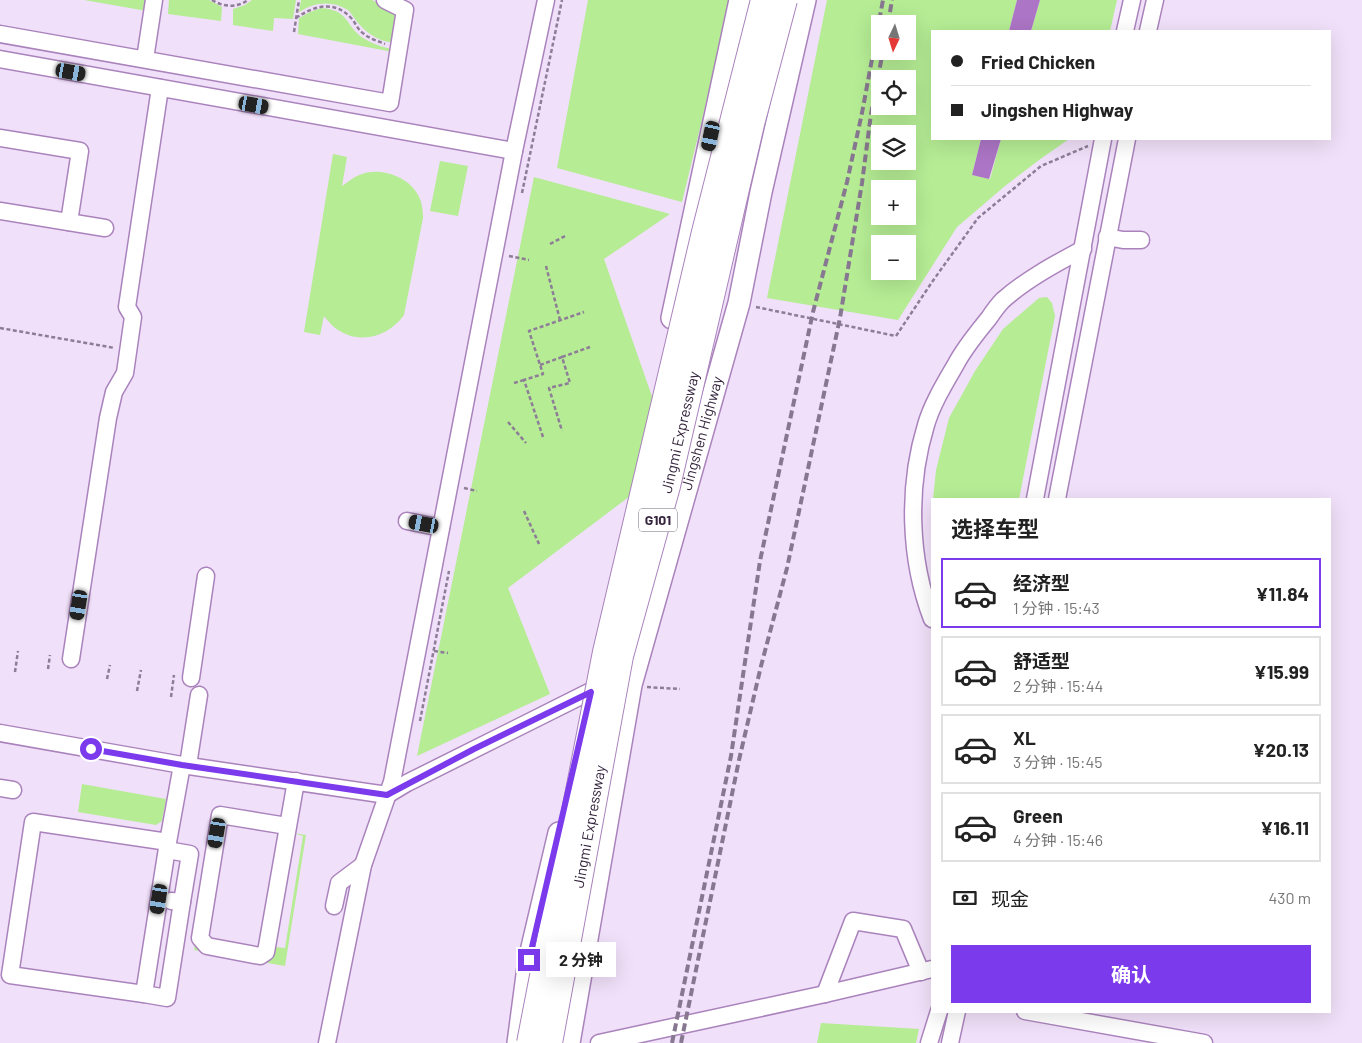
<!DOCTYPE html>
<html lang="zh">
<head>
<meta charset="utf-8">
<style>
  body { margin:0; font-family:Barlow,"Noto Sans SC",sans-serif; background:#f2f2f2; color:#222; height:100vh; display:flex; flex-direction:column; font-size:19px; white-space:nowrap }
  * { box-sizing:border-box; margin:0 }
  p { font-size:16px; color:#767676 }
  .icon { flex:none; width:28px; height:28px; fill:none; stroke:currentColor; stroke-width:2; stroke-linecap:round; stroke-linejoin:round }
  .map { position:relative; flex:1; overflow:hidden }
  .side { position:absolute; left:931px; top:498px; width:400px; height:515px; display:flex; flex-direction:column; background:#fff; border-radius:0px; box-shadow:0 5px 20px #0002 }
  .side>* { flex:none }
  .top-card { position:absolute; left:931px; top:30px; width:400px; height:110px; border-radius:0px; box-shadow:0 5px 20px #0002; display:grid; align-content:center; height:110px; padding:0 20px; background:#fff }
  .needle { width:32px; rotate:184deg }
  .controls { position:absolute; left:871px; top:15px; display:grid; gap:10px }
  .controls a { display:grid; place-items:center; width:45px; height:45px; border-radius:0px; background:#fff; box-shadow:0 5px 20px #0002; font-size:25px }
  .end { position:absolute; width:22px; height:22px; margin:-11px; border:6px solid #7c3aed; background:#fff; box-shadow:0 0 0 2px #fff }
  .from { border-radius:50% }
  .bubble { position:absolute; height:35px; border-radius:0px; background:#fff; box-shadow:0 5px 20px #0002; font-size:16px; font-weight:700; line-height:35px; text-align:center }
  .car { position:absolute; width:15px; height:30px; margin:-15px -8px; border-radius:6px; box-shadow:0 0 4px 1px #0007; background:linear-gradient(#222 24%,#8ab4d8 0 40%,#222 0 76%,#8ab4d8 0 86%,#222 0) }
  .top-card b { display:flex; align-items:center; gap:18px; height:48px; font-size:19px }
  .top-card b+b { border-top:1px solid #e0e0e0 }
  .top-card i { width:12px; height:12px; background:#222 }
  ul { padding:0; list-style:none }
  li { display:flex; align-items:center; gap:15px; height:70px; margin:0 10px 8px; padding:0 10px; border:2px solid #e0e0e0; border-radius:0px }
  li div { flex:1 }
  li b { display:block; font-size:19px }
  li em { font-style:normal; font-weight:700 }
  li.active { border-color:#7c3aed }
  li>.icon { width:45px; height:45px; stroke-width:1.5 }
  h2 { padding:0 20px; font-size:22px; line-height:60px }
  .pay { display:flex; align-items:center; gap:12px; height:55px; padding:0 20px; font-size:19px }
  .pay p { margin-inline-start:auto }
  .action { display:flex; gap:10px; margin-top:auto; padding:10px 20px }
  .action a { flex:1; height:58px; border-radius:0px; background:#7c3aed; color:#fff; font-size:20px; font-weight:700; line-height:58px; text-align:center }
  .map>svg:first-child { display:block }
  .green { fill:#b5ec94; fill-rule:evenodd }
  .water { fill:#ac75c5 }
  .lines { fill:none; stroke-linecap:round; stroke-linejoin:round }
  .minor-casing { stroke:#aa83bc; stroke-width:19 }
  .major-casing { stroke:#aa83bc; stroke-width:24 }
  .path { stroke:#8d7d96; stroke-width:2.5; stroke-dasharray:4 2.5; stroke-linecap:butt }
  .minor { stroke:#fff; stroke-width:16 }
  .major { stroke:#fff; stroke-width:21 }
  .rail { stroke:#877790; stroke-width:4; stroke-dasharray:8 4; stroke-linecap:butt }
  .highway-bridge-casing { stroke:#aa83bc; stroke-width:26; stroke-linecap:butt }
  .highway-bridge { stroke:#fff; stroke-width:24 }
  .route { stroke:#7c3aed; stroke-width:6 }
  .labels { text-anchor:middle; stroke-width:4; stroke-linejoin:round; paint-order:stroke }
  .shield { fill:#fff; stroke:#716676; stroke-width:1 }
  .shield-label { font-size:14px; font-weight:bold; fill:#34243c }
  .street-label { font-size:15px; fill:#34243c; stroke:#fff }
</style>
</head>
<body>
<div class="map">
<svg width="1362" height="1043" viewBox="0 0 1362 1043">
  <rect width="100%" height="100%" fill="#f0e0f9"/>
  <!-- green -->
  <g class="green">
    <polygon points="84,0 149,0 147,11"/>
    <polygon points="169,0 209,0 222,7 221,21 168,14"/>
    <polygon points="252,0 296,0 293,19 274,18 273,31 233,25 233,9 245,5"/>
    <path d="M 301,0 L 372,0 L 387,7 L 400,18 L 395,43 C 380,42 368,34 358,23 C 355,19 351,13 348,10 C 332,0 314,2 299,12 Z"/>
    <polygon points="588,0 731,0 682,202 557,168"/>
    <path d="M 827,0 L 1017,0 L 1009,31 L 932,31 L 932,139 L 981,139 L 972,175 L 990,179 L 1001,139 L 1069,139 L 1039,160 L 1005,186 L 957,227 L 898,320 L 767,298 ZM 880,24 L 908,24 L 908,51 L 880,51 ZM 880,79 L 908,79 L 908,106 L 880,106 ZM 880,134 L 908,134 L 908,161 L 880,161 ZM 880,189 L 908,189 L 908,216 L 880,216 ZM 880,244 L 908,244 L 908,271 L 880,271 Z"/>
    <polygon points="1040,0 1117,0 1110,31 1031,31"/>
    <path d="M 321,8 C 350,10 345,26 363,38 C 371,43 384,48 393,49 L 393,52 L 298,34 L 299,18 L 310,12 Z"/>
    <path d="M 333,154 L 347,157 L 342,186 C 348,182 355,176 362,174 C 381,167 409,177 418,195 C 422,202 423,210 423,218 L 404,315 C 389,336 361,345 338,330 C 333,327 328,321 324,316 L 320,335 L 304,332 Z"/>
    <polygon points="440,161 468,166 458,216 430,211"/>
    <polygon points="534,177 670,214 604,259 662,425 650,481 508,588 550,694 417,756"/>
    <polygon points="1047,297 1052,303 1055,316 1019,499 933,499 936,470 949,418 975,371 1003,329 1039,298"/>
    <polygon points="82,784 166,799 162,821 156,825 78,812"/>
    <polygon points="293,833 306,835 285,966 194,950 196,938 261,959 275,947 285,948 303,836"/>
    <polygon points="821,1023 919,1029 916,1043 817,1043"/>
  </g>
  <!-- water -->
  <g class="water">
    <polygon points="1017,0 1040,0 1031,31 1009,31"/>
    <polygon points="981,139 1001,139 989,179 972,175"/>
  </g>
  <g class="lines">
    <!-- minor casing -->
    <g class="minor-casing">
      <g id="minor">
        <polyline points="1125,31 1132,0"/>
        <polyline points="1148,31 1155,0"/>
        <polyline points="0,34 390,103 405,10 385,0"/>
        <polyline points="0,59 514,151"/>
        <polyline points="145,59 154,0"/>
        <polyline points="0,138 80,151 69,222"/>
        <polyline points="0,211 105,228"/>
        <polyline points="1107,237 1123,240 1141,240"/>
        <polyline points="1035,499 1103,139"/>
        <polyline points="1057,499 1127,139"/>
        <polyline points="407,521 441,528"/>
        <path d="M 932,619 C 909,559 907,487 926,425 C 932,404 945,383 956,364 C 965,347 977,333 989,318 C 993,312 998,305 1003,300 C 1027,279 1055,264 1083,249"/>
        <polyline points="71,659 108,418 114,392 125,373 133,317 127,307 160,88"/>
        <polyline points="191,678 206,576"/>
        <polyline points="0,733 182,765 387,795 407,783 591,691"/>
        <polyline points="188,765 199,695"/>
        <polyline points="0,788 13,790"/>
        <polyline points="287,826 220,815 200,938 207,946 260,956 266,952 296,781"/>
        <polyline points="168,842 144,994 10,975 33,822 168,842 182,765"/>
        <polyline points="167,850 190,854 182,902 171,901"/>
        <polyline points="334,906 339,883 363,865"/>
        <polyline points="144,994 167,998 182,902"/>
        <polyline points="825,994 853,921 903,929 921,972"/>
        <polyline points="1025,1011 1204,1043"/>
        <polyline points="327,1043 363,865 392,782 514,151 546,0"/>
        <polyline points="599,1043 825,994 932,969"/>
        <polyline points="929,1043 939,1011"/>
        <polyline points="950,1043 957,1011"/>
      </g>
    </g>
    <!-- major casing -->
    <g class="major-casing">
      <g id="major">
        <polyline points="672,318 740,0"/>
        <polyline points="518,1043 529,960 559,833"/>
        <path id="s1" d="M 569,1043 L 631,685 L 739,303 L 761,192 L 805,0"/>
      </g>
    </g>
    <!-- path -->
    <g class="path">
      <path d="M 212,0 C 223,7 237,8 248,0"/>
      <path d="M 296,18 C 315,5 335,0 352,19 C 356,24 358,30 364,34 C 370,39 378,41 385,44"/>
      <polyline points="294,32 299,0"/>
      <polyline points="522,193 562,0"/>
      <polyline points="550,244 567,235"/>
      <polyline points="509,256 529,260"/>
      <polyline points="546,266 560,320"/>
      <polyline points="756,307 896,336 932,282 978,218 1041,166 1088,146"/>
      <polyline points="0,328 115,348"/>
      <polyline points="562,357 590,347"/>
      <polyline points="540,365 562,357 570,383 549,388 562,431"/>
      <polyline points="514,383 524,380"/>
      <polyline points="508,422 526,443"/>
      <polyline points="543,437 524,380 543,374 529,331 584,312"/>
      <polyline points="464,488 477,491"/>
      <polyline points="524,511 539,544"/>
      <polyline points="434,651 448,653"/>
      <polyline points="48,669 50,655"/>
      <polyline points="15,672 18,651"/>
      <polyline points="107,679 110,665"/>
      <polyline points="647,687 680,689"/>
      <polyline points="137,691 141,670"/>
      <polyline points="171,697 174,675"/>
      <polyline points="420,721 449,571"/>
    </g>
    <!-- minor -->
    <use href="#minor" class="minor"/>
    <!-- major -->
    <use href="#major" class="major"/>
    <!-- rail -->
    <g class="rail">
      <polyline points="888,24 892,0"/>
      <polyline points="672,1043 731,756 760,561 813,312 847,182 862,113 883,0"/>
      <polyline points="681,1043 739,760 761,666 787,568 840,318 862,183 871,114 883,51"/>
    </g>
    <!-- highway-bridge casing -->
    <g class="highway-bridge-casing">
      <g id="highway-bridge">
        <polyline points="529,1043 605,652 704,232 763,0"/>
        <path id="s2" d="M 550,1043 L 621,656 L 668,486 L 752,124 L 785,0"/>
      </g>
    </g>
    <!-- highway-bridge -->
    <use href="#highway-bridge" class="highway-bridge"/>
  </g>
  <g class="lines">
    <!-- route -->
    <polyline class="route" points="91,749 182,765 387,795 474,749 591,692 529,960"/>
  </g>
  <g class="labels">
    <!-- shield labels -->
    <rect class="shield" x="639" y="508.5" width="38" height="23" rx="4"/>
    <g class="shield-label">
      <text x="658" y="525">G101</text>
    </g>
    <!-- street labels -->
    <g class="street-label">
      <text dy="5" stroke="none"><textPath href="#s2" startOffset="625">Jingmi Expressway</textPath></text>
      <text dy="5" stroke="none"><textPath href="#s1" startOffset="625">Jingshen Highway</textPath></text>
      <text dy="5" stroke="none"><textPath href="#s2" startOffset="220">Jingmi Expressway</textPath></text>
    </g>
  </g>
</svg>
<div class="controls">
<a><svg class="needle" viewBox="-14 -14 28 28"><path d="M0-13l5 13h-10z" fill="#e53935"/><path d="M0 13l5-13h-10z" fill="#767676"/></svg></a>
<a><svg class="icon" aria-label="locate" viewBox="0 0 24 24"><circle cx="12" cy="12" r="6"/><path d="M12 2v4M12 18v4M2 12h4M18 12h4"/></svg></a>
<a><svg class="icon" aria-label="layers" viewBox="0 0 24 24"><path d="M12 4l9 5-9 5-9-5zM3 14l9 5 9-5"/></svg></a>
<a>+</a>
<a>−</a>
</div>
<i class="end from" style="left:91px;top:749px"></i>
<i class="end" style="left:529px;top:960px"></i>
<div class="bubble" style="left:546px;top:942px;width:70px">2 分钟</div>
<i class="car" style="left:71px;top:72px;rotate:100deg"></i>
<i class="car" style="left:254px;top:105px;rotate:100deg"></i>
<i class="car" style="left:711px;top:136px;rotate:192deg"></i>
<i class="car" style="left:424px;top:524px;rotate:281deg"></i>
<i class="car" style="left:79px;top:605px;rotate:189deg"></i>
<i class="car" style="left:217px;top:833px;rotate:190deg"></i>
<i class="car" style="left:159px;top:899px;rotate:189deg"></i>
<div class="top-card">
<b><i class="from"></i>Fried Chicken</b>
<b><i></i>Jingshen Highway</b>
</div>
<section class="side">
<h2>选择车型</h2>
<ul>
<li class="active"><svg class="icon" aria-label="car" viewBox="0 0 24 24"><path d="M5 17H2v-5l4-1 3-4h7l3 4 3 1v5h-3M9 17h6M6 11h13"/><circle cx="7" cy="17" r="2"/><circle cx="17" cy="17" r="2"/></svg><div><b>经济型</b><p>1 分钟 · 15:43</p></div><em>¥11.84</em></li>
<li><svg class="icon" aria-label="car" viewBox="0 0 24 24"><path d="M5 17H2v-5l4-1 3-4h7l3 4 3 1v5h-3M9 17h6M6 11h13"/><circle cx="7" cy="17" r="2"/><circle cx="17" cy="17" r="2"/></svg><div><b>舒适型</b><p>2 分钟 · 15:44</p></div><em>¥15.99</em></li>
<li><svg class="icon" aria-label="car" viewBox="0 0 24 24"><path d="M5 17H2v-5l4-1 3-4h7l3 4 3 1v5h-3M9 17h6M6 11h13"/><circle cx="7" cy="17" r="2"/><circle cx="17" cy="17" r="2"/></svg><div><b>XL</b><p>3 分钟 · 15:45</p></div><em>¥20.13</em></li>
<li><svg class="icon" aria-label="car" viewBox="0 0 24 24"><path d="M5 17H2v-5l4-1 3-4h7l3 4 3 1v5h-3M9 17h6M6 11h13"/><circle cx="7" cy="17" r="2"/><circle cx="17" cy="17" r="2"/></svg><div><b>Green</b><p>4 分钟 · 15:46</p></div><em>¥16.11</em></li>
</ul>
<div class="pay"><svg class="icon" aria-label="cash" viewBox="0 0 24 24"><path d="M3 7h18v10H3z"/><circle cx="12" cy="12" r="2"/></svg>现金<p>430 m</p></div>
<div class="action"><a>确认</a></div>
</section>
</div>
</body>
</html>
